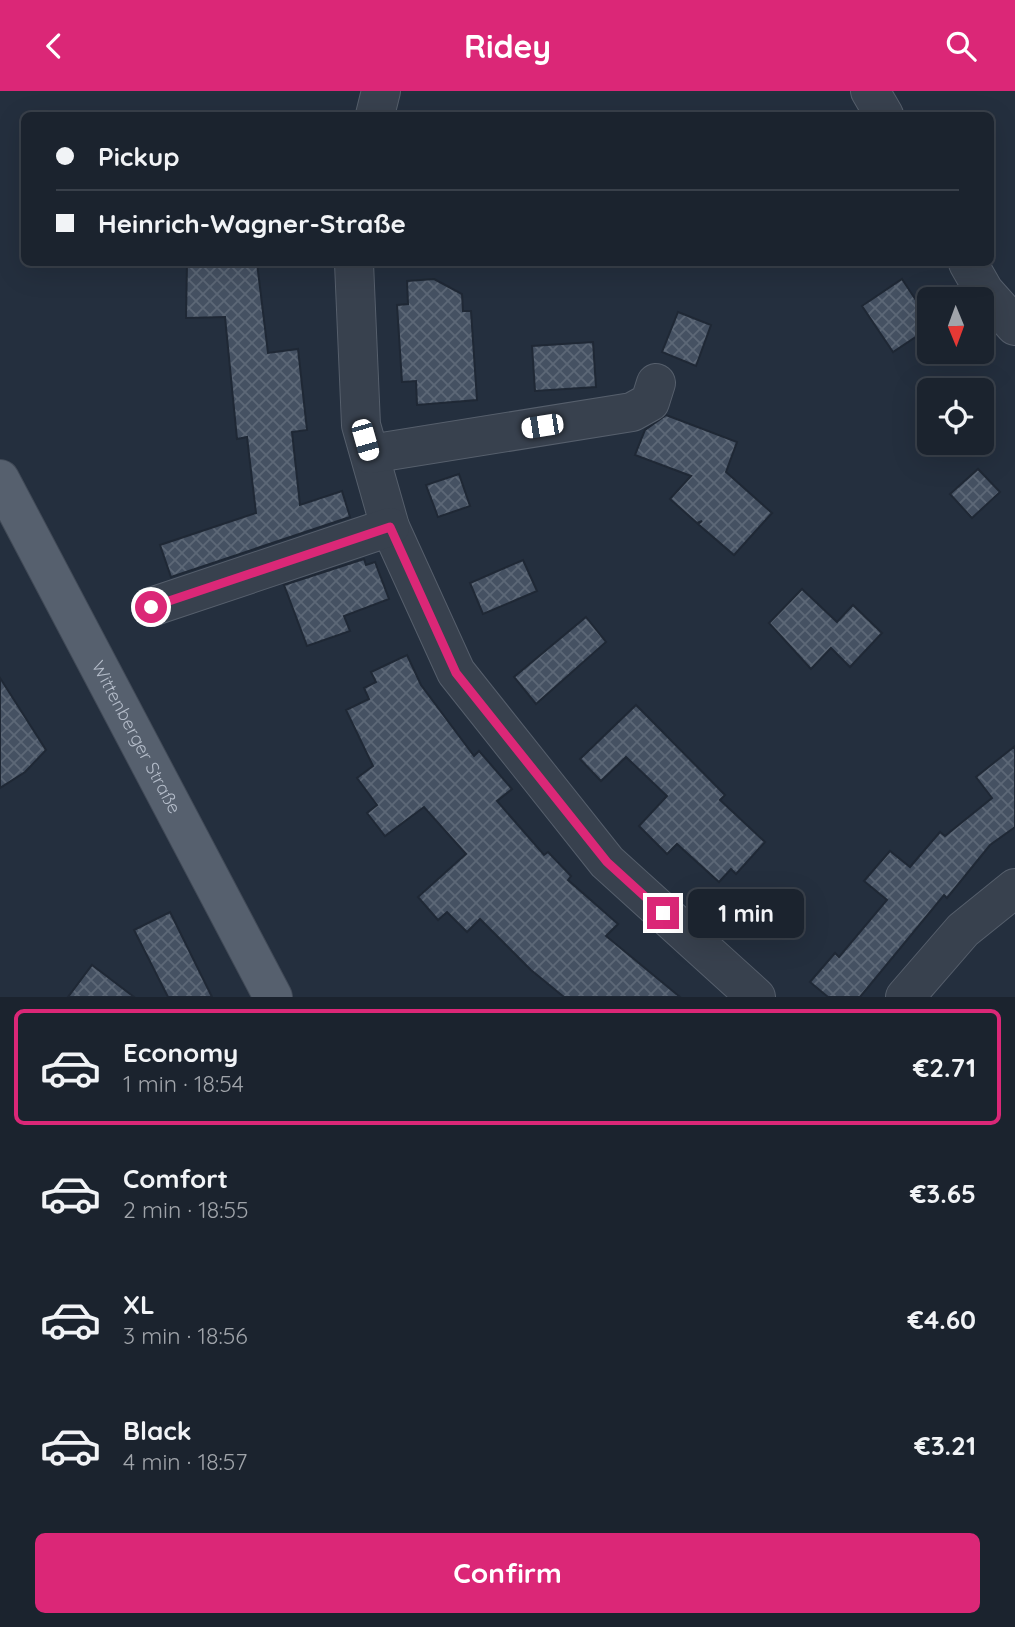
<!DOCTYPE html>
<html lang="en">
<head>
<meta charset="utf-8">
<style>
  body { margin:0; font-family:Quicksand,sans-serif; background:#242b36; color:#f1f3f6; height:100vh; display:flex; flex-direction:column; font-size:26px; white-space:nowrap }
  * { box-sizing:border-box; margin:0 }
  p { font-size:23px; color:#a0a4aa }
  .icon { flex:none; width:38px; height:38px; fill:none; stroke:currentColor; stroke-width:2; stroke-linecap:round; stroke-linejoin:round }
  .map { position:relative; height:906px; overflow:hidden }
  .side { display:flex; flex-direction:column; background:#1b232e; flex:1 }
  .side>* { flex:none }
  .banner { position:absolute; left:21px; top:21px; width:973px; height:154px; border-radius:10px; box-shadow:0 7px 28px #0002,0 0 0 2px #39404a; display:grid; align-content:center; height:154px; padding:0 35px; background:#1b232e }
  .needle { width:46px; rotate:179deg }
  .buttons { position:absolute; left:917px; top:196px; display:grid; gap:14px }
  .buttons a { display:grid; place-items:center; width:77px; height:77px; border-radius:10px; background:#1b232e; box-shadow:0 7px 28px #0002,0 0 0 2px #39404a; font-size:35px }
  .end { position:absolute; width:32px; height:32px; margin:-16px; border:9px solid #db2777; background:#fff; box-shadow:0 0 0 4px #fff }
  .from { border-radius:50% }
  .bubble { position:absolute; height:49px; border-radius:10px; background:#1b232e; box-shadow:0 7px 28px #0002,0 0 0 2px #39404a; font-size:23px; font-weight:800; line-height:49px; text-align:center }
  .car { position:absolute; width:21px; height:42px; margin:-21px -10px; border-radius:9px; box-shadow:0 0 5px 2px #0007; background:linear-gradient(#fff 24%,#345 0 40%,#fff 0 76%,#345 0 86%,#fff 0) }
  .banner b { display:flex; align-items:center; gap:24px; height:66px; font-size:26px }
  .banner b+b { border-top:2px solid #39404a }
  .banner i { width:18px; height:18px; background:#f1f3f6 }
  ul { padding:12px 0 0; list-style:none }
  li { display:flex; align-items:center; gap:21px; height:116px; margin:0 14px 10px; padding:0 21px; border:4px solid transparent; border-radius:10px }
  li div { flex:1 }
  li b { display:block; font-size:26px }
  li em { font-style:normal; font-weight:800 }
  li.current { border-color:#db2777 }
  li>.icon { width:63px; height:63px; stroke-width:1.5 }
  .button { display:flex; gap:14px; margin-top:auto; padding:14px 35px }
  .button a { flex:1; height:80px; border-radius:10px; background:#db2777; color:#fff; font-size:28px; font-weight:800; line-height:80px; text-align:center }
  header { display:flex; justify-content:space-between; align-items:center; height:91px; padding:0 35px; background:#db2777; color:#fff; font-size:32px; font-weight:800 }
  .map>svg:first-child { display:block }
  .building { fill:url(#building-cross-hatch); stroke:#1f2835; stroke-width:2 }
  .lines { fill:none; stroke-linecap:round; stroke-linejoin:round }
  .minor-casing { stroke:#565f6c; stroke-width:40 }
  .major-casing { stroke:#414a57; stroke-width:40 }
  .minor { stroke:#38414e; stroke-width:38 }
  .major { stroke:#56606e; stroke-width:38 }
  .route { stroke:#db2777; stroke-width:9 }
  .labels { text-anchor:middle; stroke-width:6; stroke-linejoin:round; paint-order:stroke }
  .street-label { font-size:18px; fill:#b4bcc9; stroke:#1d2633 }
</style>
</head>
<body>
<header><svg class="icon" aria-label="back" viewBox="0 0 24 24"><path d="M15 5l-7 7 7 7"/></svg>Ridey<svg class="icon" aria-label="search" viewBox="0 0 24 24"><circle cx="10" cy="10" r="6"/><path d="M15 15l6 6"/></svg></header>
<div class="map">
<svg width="1015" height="906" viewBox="0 0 1015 906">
  <defs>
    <pattern id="building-cross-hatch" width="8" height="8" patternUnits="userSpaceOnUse" patternTransform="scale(1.75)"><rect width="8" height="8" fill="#455162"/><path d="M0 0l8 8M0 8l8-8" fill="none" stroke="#5d6877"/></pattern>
  </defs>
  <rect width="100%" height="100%" fill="#242f3e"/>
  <!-- building -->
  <g class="building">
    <polygon points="187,172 257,172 268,262 298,258 307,339 292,341 300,414 342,400 350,426 171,486 160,454 256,422 247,346 237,348 225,226 186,227"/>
    <polygon points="434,188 462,203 463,220 471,220 477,309 417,314 416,290 402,291 397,214 408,213 407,190"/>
    <polygon points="902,188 929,229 929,237 893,261 862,215"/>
    <polygon points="678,221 711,234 696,275 662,261"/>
    <polygon points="593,251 596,296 535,300 532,255"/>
    <polygon points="666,324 737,351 726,381 772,422 734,464 698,433 702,430 697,432 670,408 691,385 635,364 645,339"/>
    <polygon points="978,378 1000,401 972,427 950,403"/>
    <polygon points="459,383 470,415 438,426 426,394"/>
    <polygon points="364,468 366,474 375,471 389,508 344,525 350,540 307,555 284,494"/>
    <polygon points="523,469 537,500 483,523 470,492"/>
    <polygon points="802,498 837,531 853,514 882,542 850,576 831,557 811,578 769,532"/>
    <polygon points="586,526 606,551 536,613 514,586"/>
    <polygon points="407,564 421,594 474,665 479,660 512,698 497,710 544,764 548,761 571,785 568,789 618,833 606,845 680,906 564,906 531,879 480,828 467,841 447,821 438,829 418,806 466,763 424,716 385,745 367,722 377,714 357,687 373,675 346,619 369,608 364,597 376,591 371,581"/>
    <polygon points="0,587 46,659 25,681 0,697"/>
    <polygon points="636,614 725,704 720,709 765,751 736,783 731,778 719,791 677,753 667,763 639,735 667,705 626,666 601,690 580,668"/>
    <polygon points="1015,655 1015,736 990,754 947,807 944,804 860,906 828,906 810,891 835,862 839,866 887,809 864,790 890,760 910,776 940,741 945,745 992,707 976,686"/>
    <polygon points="170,821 212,906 168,906 134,839"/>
    <polygon points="92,874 134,906 68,906"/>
  </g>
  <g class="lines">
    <!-- minor casing -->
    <g class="minor-casing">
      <g id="minor">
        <polyline points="870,0 884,24"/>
        <polyline points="375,24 381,0"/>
        <polyline points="354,172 361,334 390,436 456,581 607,771 756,906"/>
        <polyline points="968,172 984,200 1015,235"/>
        <polyline points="370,363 632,321 650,311 656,292"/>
        <polyline points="151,516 390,436"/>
        <polyline points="905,906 963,839 1015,797"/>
      </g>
    </g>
    <!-- major casing -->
    <g class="major-casing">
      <g id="major">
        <path id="s1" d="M 0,388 L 273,906"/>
      </g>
    </g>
    <!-- minor -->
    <use href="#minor" class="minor"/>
    <!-- major -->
    <use href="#major" class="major"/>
  </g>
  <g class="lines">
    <!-- route -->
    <polyline class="route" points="151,516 390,436 456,582 607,771 663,822"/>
  </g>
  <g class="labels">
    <!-- street labels -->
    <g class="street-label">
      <text dy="6" stroke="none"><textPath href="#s1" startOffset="292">Wittenberger Straße</textPath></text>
    </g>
  </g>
</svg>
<div class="buttons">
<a><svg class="needle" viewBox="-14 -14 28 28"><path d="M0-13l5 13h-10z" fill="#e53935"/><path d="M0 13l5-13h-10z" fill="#a0a4aa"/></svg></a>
<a><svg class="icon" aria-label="locate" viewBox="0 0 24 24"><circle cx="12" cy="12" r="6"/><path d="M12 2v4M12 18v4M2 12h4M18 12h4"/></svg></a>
</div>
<i class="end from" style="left:151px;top:516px"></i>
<i class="end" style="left:663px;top:822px"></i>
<div class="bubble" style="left:688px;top:798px;width:116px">1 min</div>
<i class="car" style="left:542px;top:335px;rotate:261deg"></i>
<i class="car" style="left:365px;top:349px;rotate:164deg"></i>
<div class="banner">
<b><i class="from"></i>Pickup</b>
<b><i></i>Heinrich-Wagner-Straße</b>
</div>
</div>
<section class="side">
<ul>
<li class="current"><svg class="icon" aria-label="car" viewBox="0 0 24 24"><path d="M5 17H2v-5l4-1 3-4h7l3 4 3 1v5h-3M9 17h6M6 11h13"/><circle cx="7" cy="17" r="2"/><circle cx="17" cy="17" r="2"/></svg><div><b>Economy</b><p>1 min · 18:54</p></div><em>€2.71</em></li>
<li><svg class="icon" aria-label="car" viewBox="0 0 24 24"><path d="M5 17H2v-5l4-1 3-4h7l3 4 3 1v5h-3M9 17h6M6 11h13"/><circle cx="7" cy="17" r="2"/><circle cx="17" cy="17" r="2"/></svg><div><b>Comfort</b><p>2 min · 18:55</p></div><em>€3.65</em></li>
<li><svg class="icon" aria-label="car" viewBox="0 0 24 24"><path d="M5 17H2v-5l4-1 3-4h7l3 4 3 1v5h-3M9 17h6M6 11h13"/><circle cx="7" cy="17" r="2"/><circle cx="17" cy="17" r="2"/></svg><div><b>XL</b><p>3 min · 18:56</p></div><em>€4.60</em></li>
<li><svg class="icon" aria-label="car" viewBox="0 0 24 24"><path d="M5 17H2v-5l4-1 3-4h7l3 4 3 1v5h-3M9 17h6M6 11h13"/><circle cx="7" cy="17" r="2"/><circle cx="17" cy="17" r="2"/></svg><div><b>Black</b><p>4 min · 18:57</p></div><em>€3.21</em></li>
</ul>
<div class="button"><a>Confirm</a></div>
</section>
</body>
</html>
